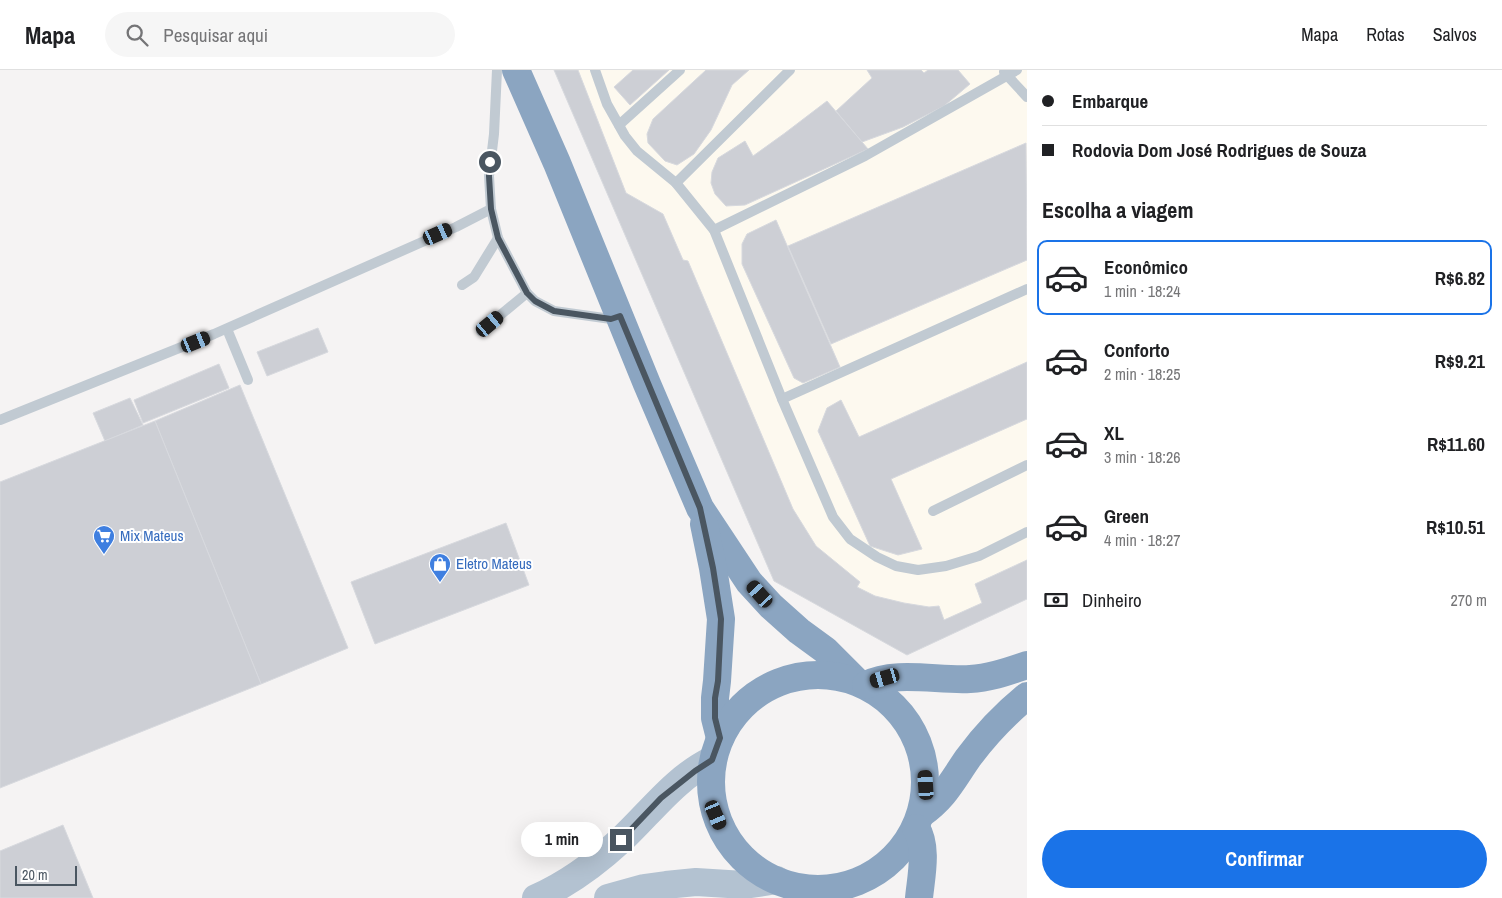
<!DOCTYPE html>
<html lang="pt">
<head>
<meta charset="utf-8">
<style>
  body { margin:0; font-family:"Archivo Narrow",sans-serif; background:#f6f6f6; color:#202124; height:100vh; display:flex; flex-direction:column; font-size:19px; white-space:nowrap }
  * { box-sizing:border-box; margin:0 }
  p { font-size:16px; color:#757577 }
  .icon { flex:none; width:28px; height:28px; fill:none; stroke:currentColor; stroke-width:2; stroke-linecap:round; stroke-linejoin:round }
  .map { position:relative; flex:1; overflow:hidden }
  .panel { display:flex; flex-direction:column; background:#fff; width:475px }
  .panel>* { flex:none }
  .guide { display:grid; align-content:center; height:110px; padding:0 15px; background:#fff }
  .scale { position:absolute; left:15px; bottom:12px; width:62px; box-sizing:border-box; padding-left:5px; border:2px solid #4a5661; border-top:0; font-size:14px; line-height:18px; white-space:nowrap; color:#4a5661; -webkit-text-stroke:4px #fff; paint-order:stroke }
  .end { position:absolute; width:22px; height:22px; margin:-11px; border:6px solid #4a5661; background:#fff; box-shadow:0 0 0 2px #fff }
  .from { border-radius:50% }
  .bubble { position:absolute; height:35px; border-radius:18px; background:#fff; box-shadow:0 5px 20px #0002; font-size:16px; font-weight:700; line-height:35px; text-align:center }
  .car { position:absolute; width:15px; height:30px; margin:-15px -8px; border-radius:6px; box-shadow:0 0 4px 1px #0007; background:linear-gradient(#222 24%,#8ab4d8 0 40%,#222 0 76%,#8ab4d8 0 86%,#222 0) }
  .guide b { display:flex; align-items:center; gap:18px; height:48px; font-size:19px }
  .guide b+b { border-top:1px solid #e0e0e0 }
  .guide i { width:12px; height:12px; background:#202124 }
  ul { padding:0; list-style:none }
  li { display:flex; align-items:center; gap:15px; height:75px; margin:0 10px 8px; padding:0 5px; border:2px solid transparent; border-radius:10px }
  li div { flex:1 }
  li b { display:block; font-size:19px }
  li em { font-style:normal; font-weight:700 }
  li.current { border-color:#1a73e8 }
  li>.icon { width:45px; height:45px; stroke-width:1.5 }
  h2 { padding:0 15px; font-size:22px; line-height:60px }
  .pay { display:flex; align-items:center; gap:12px; height:55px; padding:0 15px; font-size:19px }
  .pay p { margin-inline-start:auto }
  .cta { display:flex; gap:10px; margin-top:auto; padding:10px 15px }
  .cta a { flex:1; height:58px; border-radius:30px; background:#1a73e8; color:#fff; font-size:20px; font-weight:700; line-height:58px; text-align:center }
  header { display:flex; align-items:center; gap:30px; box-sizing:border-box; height:70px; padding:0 25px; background:#fff; border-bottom:1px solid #e0e0e0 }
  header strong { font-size:24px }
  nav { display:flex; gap:28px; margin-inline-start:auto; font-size:18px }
  .search { width:350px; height:45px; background:#f6f6f6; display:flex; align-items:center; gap:12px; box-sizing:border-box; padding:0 18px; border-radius:28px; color:#757577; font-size:19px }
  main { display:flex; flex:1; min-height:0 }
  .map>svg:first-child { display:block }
  .commercial { fill:#fdf9ef }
  .building { fill:#cdcfd5; stroke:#d7d9de }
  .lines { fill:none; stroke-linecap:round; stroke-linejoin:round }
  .lane { stroke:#c1cad2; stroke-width:10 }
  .primary { stroke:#b3c2d1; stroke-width:28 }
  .highway { stroke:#8ba5c1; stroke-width:28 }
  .route { stroke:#4a5661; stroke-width:6 }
  .labels { text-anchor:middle; stroke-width:4; stroke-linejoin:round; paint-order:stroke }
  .shop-label { font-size:15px; fill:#366cbe; stroke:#fff; text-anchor:start }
</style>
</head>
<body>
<header>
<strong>Mapa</strong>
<div class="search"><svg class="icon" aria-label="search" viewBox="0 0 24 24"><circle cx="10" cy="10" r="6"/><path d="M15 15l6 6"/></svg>Pesquisar aqui</div>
<nav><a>Mapa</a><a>Rotas</a><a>Salvos</a></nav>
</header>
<main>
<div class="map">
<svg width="1027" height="828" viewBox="0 0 1027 828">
  <rect width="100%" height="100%" fill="#f5f3f3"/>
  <!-- commercial -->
  <polygon class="commercial" points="554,0 1027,0 1027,529 907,585 774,511"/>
  <!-- building -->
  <g class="building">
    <polygon points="554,0 578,0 626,123 663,144 683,190 688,191 793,439 816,476 860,512 857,517 875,526 904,533 929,537 939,536 944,550 982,533 975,514 1027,490 1027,529 907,585 774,511"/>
    <polygon points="633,0 669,0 630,35 614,17"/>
    <polygon points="706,0 749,0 732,15 711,60 694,84 677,95 665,91 648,73 647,64 653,49"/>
    <polygon points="867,0 921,0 924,3 928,0 958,0 970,14 944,36 903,57 862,72 836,41 872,8"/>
    <polygon points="827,31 868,79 745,135 726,136 715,124 711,113 712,102 718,88 745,71 753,86 785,63"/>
    <polygon points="1026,73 1027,190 831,274 788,176"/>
    <polygon points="776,150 840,297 803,313 794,308 742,194 742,174 747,164"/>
    <polygon points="318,258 328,282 267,306 257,282"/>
    <polygon points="1027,292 1027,349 891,409 922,479 898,485 870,476 818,361 827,338 841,330 859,367"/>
    <polygon points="219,294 229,318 143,353 134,330"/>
    <polygon points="240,315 348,578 261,614 155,351"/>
    <polygon points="130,328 143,355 105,371 93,343"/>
    <polygon points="155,351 261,614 0,718 0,412"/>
    <polygon points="506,453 529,515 375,574 351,512"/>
    <polygon points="63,755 93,828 0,828 0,781"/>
  </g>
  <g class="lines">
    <!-- lane -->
    <g class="lane">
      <polyline points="497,0 494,64 489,106 491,139 498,168 527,223 535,231 554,241 611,249 617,247"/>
      <polyline points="595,0 607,34 625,66 637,81 676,113 714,160 782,329 833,447 850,469 877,487 896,496 918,500 946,496 979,486 1027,462"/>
      <polyline points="1004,2 1027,27"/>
      <polyline points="619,55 680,0"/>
      <polyline points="676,113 790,0"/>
      <polyline points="714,160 865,86 1017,0"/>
      <polyline points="462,215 474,207 498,168"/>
      <polyline points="227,259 248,310"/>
      <polyline points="481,261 527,223"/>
      <polyline points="782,329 1027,219"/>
      <polyline points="0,350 214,264 456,157 491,139"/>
      <polyline points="933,441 1027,395"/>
    </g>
    <!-- primary -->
    <g class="primary">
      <path d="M 536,828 C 566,815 596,793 621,770 C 650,743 675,708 712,690"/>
      <polyline points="608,828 644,818 666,815 696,812 744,815 777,810"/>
    </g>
    <!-- highway -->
    <g class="highway">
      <polyline points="516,0 557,93 647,314 700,438 749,512 771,536 799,561 825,580 856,611"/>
      <polyline points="704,454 713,498 721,549 717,611 715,628 715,648 720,668"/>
      <circle cx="818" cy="712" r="107"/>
      <path d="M 866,615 C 895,600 938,611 970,609 C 990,608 1009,601 1027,595"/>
      <path d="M 921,744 C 945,727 952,711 968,688 C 985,665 1005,644 1027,626"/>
      <path d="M 916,758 C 928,777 921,807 919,828"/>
    </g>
  </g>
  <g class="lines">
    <!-- route -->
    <polyline class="route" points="490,92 489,106 491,139 498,168 527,223 535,231 554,241 611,249 620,246 700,438 713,498 721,549 718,611 715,628 715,648 720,668 712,690 695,701 661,728 621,770"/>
  </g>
  <!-- icons -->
  <defs>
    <g id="supermarket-pin" transform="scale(1.125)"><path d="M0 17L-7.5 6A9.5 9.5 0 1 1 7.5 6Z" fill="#3f7fe0" stroke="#fff"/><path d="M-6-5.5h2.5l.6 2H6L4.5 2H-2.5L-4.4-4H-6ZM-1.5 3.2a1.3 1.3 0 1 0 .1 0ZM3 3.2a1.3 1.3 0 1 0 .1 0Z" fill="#fff"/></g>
    <g id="shop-pin" transform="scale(1.125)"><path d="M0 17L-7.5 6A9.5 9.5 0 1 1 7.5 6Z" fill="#3f7fe0" stroke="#fff"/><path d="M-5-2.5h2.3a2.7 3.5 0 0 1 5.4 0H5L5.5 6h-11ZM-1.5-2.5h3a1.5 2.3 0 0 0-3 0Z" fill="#fff"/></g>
  </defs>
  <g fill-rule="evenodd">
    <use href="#supermarket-pin" x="104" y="466"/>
    <use href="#shop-pin" x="440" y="494"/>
  </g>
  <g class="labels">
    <!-- shop labels -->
    <g class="shop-label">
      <text x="120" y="471">Mix Mateus</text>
      <text x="456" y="499">Eletro Mateus</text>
    </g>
  </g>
</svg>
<div class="scale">20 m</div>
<i class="end from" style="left:490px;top:92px"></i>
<i class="end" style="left:621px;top:770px"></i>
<div class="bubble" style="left:521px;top:752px;width:82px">1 min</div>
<i class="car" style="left:438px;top:164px;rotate:66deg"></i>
<i class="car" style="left:490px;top:254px;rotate:50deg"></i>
<i class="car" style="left:196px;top:272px;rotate:68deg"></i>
<i class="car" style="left:760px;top:524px;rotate:318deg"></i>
<i class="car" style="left:885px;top:608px;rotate:254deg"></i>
<i class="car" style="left:926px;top:715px;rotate:356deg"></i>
<i class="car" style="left:716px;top:745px;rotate:157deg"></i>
</div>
<section class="panel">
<div class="guide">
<b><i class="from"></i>Embarque</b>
<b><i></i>Rodovia Dom José Rodrigues de Souza</b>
</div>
<h2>Escolha a viagem</h2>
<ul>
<li class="current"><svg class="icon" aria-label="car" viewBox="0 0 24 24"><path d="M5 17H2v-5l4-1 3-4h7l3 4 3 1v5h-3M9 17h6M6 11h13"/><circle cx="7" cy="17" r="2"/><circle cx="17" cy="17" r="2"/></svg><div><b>Econômico</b><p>1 min · 18:24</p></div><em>R$6.82</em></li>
<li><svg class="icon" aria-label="car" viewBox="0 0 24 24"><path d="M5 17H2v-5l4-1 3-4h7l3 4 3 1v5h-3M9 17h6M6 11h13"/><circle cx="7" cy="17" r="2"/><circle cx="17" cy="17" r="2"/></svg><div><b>Conforto</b><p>2 min · 18:25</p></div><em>R$9.21</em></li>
<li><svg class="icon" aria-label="car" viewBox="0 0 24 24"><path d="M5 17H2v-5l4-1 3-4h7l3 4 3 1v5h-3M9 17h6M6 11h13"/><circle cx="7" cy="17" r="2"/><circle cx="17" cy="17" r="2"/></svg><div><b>XL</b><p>3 min · 18:26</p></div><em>R$11.60</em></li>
<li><svg class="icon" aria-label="car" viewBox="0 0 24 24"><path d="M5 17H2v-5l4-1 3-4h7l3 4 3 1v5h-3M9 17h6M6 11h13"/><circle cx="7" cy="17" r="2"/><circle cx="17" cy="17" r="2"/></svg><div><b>Green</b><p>4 min · 18:27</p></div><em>R$10.51</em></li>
</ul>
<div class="pay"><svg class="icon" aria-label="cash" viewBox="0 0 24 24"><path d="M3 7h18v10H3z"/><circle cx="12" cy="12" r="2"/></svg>Dinheiro<p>270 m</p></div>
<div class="cta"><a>Confirmar</a></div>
</section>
</main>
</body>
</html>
